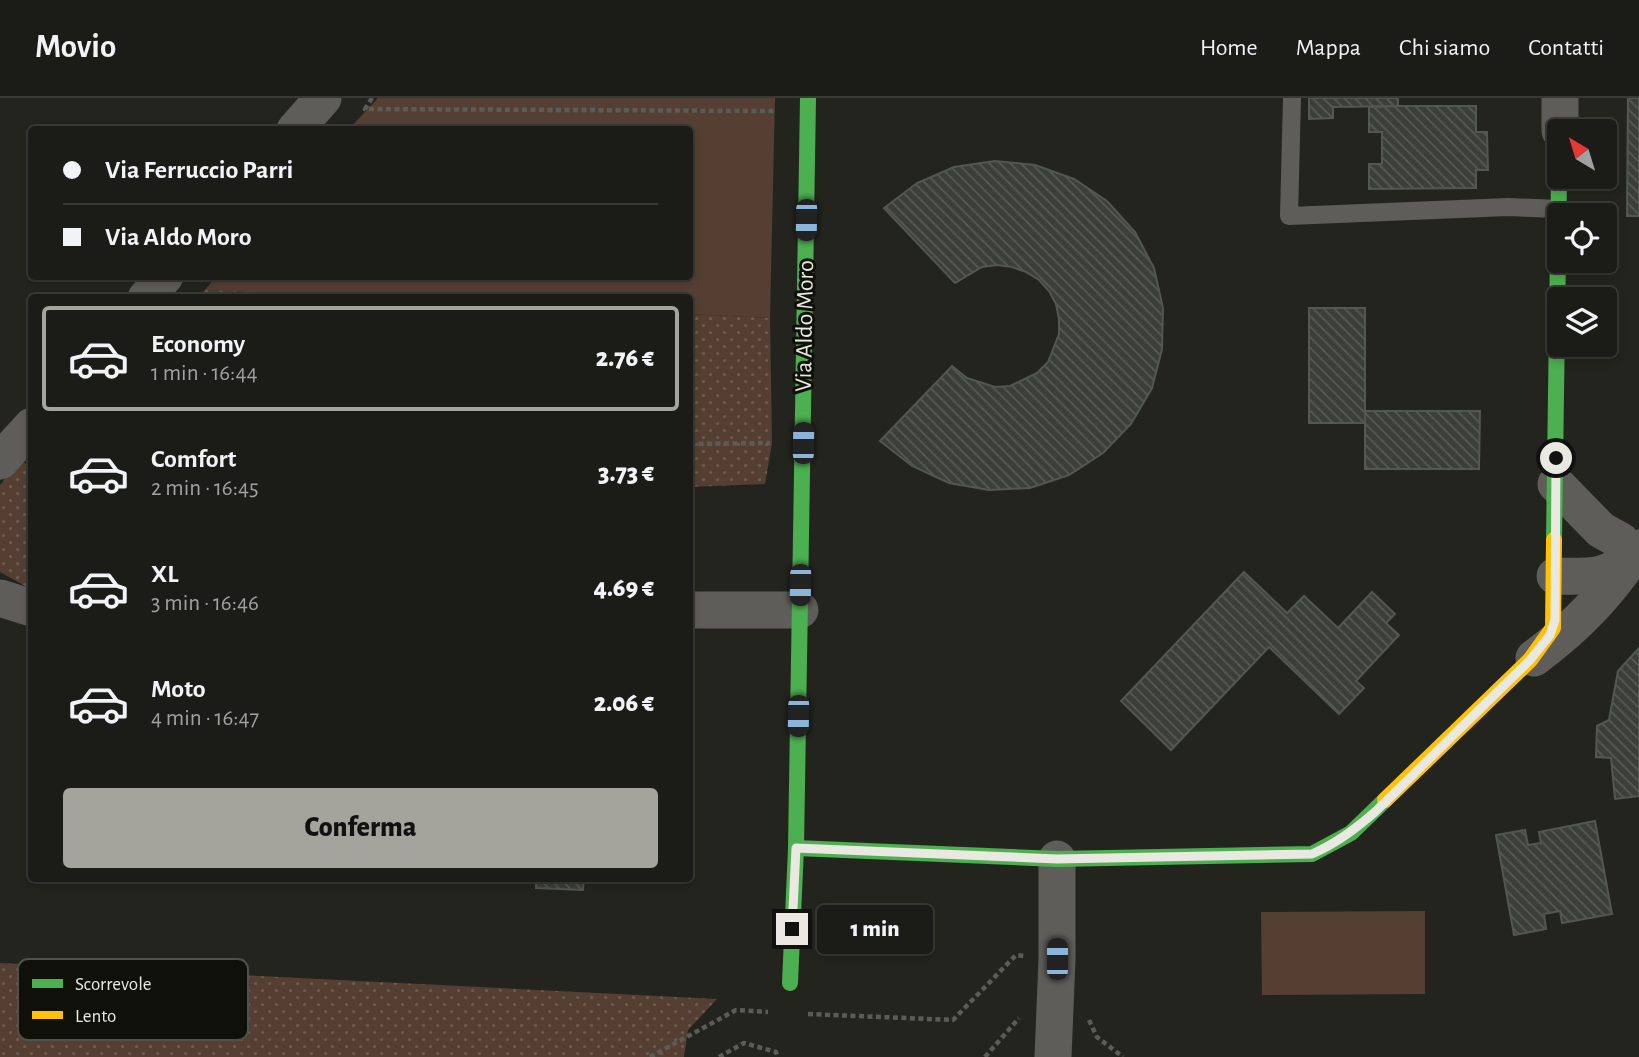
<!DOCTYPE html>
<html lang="it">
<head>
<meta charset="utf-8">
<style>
  body { margin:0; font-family:"Alegreya Sans",sans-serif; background:#242420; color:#f1f3f6; height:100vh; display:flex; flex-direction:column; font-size:26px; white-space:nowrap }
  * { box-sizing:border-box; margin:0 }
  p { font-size:23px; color:#a0a1a1 }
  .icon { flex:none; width:38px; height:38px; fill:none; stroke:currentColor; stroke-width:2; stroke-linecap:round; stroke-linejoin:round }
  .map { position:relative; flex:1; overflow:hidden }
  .side { position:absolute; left:28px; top:196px; width:665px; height:588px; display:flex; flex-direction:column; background:#1b1b17; border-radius:7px; box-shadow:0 4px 10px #0003,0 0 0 2px #393936 }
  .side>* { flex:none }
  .banner { position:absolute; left:28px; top:28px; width:665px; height:154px; border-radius:7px; box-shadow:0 4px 10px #0003,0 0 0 2px #393936; display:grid; align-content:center; height:154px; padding:0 35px; background:#1b1b17 }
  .needle { width:46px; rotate:322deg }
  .buttons { position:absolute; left:1547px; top:21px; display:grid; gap:14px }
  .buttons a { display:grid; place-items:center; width:70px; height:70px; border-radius:7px; background:#1b1b17; box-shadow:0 4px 10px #0003,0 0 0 2px #393936; font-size:35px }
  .end { position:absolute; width:32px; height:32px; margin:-16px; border:9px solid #e9e9e1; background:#111; box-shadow:0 0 0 4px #111 }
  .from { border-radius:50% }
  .bubble { position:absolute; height:49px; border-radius:7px; background:#1b1b17; box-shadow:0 4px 10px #0003,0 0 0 2px #393936; font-size:23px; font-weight:800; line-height:49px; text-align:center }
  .car { position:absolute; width:21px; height:42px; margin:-21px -10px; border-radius:9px; box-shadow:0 0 5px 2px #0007; background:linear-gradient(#222 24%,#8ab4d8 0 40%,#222 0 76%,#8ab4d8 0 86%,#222 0) }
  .banner b { display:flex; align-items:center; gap:24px; height:66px; font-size:26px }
  .banner b+b { border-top:2px solid #393936 }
  .banner i { width:18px; height:18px; background:#f1f3f6 }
  ul { padding:12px 0 0; list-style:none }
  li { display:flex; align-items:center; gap:21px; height:105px; margin:0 14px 10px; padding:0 21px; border:4px solid transparent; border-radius:7px }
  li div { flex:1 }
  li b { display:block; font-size:26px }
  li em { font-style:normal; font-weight:800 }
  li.selected { border-color:#a4a49d }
  li>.icon { width:63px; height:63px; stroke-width:1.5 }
  .button { display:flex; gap:14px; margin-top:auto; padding:14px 35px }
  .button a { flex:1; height:80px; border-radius:7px; background:#a4a49d; color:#111; font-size:28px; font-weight:800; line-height:80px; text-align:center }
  header { display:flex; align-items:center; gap:42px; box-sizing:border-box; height:98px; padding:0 35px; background:#1b1b17; border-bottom:2px solid #393936 }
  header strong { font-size:33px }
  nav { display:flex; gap:38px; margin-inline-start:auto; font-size:24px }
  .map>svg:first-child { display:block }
  .grass { fill:#553f33 }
  .park { fill:url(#park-dots) }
  .building { fill:url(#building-back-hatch); stroke:#545652; stroke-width:2 }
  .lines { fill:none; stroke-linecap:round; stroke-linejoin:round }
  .path { stroke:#5c5b58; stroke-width:4.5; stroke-dasharray:5 3.5; stroke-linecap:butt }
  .lane { stroke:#5e5d5a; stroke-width:18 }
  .street { stroke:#5e5d5a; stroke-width:37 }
  .fast { stroke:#4caf50; stroke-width:16 }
  .slow { stroke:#ffc107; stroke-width:16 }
  .route { stroke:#e9e9e1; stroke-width:9 }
  .labels { text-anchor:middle; stroke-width:6; stroke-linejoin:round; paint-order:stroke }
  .street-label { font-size:24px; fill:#e9e9e1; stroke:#10100b }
  .key { fill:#10100b; stroke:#51514b; stroke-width:2 }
  .key-label { font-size:19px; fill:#e9e9e1 }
</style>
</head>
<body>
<header>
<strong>Movio</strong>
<nav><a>Home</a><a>Mappa</a><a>Chi siamo</a><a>Contatti</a></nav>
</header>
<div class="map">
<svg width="1639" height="959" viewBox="0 0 1639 959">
  <defs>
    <pattern id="park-dots" width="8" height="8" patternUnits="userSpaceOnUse" patternTransform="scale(1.75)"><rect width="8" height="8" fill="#553f33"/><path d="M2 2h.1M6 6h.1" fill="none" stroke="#6d5b50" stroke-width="1.8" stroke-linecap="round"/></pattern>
    <pattern id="building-back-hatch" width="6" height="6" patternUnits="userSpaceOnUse" patternTransform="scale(1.75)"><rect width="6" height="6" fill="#3b3f38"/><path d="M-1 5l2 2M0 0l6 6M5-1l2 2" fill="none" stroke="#575b54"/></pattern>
  </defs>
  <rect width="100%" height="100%" fill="#24241f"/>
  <!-- grass -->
  <g class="grass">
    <polygon points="378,0 775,0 770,220 690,216 690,200 363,200 205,192 217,178 690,178 690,32 349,31"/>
    <polygon points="1425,813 1425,896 1262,897 1261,814"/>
  </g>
  <!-- park -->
  <g class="park">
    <polygon points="205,192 363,199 198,199"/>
    <polygon points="690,216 770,220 772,345 765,386 690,389"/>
    <polygon points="19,365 31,365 31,489 27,489 0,474 0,387"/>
    <polygon points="0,865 717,901 688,932 684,959 0,959"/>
  </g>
  <!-- building -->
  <g class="building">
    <polygon points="1309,0 1398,0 1398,8 1333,9 1333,20 1309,21"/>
    <polygon points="1628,0 1639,0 1639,118 1627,118"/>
    <polygon points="1398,8 1476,8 1476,34 1487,34 1488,72 1476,72 1476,90 1369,91 1369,66 1382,66 1382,34 1369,34 1369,9"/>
    <polygon points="995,63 1035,67 1074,81 1107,103 1135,134 1154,170 1163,210 1162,251 1152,290 1131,326 1103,355 1069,377 1030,390 989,392 949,385 912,368 880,343 952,268 967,280 995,289 1010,288 1037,275 1048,264 1059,236 1059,221 1056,206 1049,193 1039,182 1026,174 1012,169 997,167 982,169 955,185 884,110 917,85 954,69"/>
    <rect x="1309" y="210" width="56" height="115"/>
    <polygon points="1365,313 1480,313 1479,371 1365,371"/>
    <polygon points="1244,474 1287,515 1304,498 1338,530 1372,494 1395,516 1386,525 1399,537 1356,583 1364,590 1339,616 1269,549 1171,652 1121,603"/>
    <polygon points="1639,550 1639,698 1615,701 1611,660 1596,659 1597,628 1609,622 1618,573"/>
    <polygon points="1595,723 1612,816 1562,825 1560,813 1544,816 1546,831 1514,837 1496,737 1525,732 1528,747 1541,745 1539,734"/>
    <polygon points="536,780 584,780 583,792 536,790"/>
  </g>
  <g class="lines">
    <!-- path -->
    <g class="path">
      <polyline points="372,0 365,11 775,13"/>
      <polyline points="690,346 770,345"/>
      <polyline points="808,916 953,922 1016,857 1024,858"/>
      <polyline points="1089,922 1097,939 1123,959"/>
      <polyline points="650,959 736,912 768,914"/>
      <polyline points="719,959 744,945 776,954 778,959"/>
      <polyline points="985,959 1019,920"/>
    </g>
    <!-- lane -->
    <polyline class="lane" points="1292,0 1289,118 1508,109 1559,111"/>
    <!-- street -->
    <g class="street">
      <polyline points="295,32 323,0"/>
      <polyline points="1560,33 1560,0"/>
      <polyline points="146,200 165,178"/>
      <polyline points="0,363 32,328"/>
      <polyline points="1556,386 1601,432 1621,443"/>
      <path d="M 1555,478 C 1583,478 1609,482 1629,459"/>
      <polyline points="0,500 32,510"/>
      <polyline points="690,512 800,512"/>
      <path d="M 1534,560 C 1580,526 1606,497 1639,450"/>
      <polyline points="1053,959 1057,861 1057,761"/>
    </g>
    <!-- fast -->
    <g class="fast">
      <polyline points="1554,442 1559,79"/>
      <polyline points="796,750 1057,761 1312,756 1351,735 1385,702"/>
      <polyline points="790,885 796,750 808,0"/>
    </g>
    <!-- slow -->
    <polyline class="slow" points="1385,702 1530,562 1553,530 1554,442"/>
  </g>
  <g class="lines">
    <!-- route -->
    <path class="route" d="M 792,831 L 796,750 L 1057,761 L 1312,756 C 1337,745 1355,731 1375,714 L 1530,562 L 1550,537 L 1555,522 L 1556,360"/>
  </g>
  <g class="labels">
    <!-- street labels -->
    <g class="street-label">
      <text transform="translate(804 228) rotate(-89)" y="8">Via Aldo Moro</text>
    </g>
  </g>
  <!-- legend -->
  <rect x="18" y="861" width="230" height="81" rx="10" class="key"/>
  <rect x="32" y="881" width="31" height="9" fill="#4caf50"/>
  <rect x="32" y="913" width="31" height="8" fill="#ffc107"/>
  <g class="key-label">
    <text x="75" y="892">Scorrevole</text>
    <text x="75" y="924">Lento</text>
  </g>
</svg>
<div class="buttons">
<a><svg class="needle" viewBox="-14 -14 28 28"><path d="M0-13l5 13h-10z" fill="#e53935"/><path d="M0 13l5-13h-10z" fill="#a0a1a1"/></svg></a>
<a><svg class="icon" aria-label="locate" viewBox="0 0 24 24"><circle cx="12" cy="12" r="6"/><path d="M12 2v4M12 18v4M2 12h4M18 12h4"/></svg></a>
<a><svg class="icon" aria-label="layers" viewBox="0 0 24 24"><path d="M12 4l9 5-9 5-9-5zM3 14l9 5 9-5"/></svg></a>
</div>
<i class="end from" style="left:1556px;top:360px"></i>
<i class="end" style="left:792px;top:831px"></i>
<div class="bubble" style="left:817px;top:807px;width:116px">1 min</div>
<i class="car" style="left:806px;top:122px;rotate:181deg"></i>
<i class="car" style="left:803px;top:345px;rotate:1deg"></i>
<i class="car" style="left:800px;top:487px;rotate:181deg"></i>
<i class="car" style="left:798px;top:618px;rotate:181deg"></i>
<i class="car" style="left:1057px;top:861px;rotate:0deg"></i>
<div class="banner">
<b><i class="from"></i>Via Ferruccio Parri</b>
<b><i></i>Via Aldo Moro</b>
</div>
<section class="side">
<ul>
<li class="selected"><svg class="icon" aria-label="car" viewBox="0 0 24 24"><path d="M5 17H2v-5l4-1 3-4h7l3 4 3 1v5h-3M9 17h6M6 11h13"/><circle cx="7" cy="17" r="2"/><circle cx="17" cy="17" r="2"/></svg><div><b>Economy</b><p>1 min · 16:44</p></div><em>2.76 €</em></li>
<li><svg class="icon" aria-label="car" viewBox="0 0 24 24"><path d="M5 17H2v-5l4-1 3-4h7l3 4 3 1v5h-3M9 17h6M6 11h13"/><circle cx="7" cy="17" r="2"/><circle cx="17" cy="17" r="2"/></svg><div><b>Comfort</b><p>2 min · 16:45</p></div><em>3.73 €</em></li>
<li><svg class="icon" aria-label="car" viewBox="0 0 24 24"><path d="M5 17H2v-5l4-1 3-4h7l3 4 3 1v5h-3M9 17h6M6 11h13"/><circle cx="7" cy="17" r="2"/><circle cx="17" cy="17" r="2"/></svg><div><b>XL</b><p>3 min · 16:46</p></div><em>4.69 €</em></li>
<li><svg class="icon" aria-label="car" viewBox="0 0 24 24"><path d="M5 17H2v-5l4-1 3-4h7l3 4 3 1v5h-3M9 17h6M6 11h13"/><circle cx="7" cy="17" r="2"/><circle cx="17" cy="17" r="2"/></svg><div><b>Moto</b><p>4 min · 16:47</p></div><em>2.06 €</em></li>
</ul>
<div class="button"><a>Conferma</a></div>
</section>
</div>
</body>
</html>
